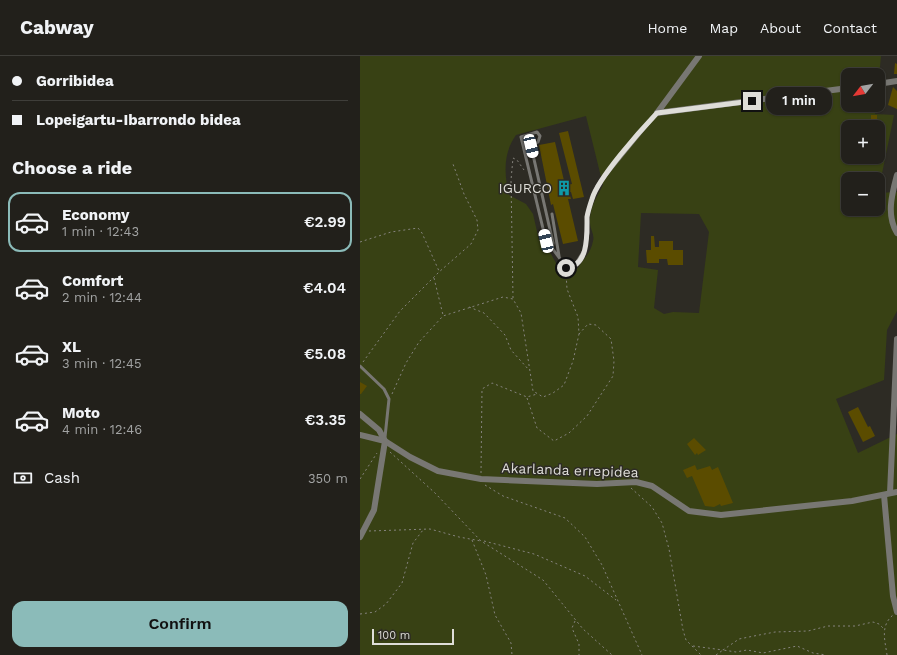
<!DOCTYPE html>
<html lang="en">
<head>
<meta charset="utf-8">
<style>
  body { margin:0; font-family:"Work Sans",sans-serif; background:#2a2824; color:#f1f3f6; height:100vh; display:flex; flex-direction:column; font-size:15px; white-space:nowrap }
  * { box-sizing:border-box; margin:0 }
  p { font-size:13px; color:#a2a3a3 }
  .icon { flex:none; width:22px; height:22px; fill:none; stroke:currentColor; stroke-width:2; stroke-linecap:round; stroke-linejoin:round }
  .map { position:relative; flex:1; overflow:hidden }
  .sheet { display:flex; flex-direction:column; background:#22201b; width:360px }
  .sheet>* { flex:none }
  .top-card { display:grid; align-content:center; height:88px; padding:0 12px; background:#22201b }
  .needle { width:26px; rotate:239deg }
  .fabs { position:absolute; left:481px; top:12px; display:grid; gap:8px }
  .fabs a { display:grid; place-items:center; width:44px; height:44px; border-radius:8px; background:#22201b; box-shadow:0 1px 3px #0004,0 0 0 1px #3f3e3a; font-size:20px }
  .scale { position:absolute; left:12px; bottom:10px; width:82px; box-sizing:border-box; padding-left:4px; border:2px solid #deddd8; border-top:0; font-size:11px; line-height:14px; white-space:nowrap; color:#deddd8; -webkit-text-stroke:3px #2d2b24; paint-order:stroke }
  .end { position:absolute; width:18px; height:18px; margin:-9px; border:5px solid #deddd8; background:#111; box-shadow:0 0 0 2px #111 }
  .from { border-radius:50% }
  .bubble { position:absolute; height:28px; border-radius:12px; background:#22201b; box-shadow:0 1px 3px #0004,0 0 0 1px #3f3e3a; font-size:13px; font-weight:600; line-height:28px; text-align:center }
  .car { position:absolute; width:12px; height:24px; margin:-12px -6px; border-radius:5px; box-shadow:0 0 3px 1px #0007; background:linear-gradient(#fff 24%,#345 0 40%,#fff 0 76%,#345 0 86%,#fff 0) }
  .top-card b { display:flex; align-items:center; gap:14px; height:38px; font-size:15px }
  .top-card b+b { border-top:1px solid #3f3e3a }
  .top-card i { width:10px; height:10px; background:#f1f3f6 }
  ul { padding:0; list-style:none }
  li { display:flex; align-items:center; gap:12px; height:60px; margin:0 8px 6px; padding:0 4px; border:2px solid transparent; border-radius:12px }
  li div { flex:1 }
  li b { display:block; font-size:15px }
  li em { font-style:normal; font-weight:600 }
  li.selected { border-color:#8bbbb9 }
  li>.icon { width:36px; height:36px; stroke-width:1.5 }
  h2 { padding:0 12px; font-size:18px; line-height:48px }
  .pay { display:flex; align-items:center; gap:10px; height:44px; padding:0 12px; font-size:15px }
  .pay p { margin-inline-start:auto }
  .action { display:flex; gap:8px; margin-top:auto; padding:8px 12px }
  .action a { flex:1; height:46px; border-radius:12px; background:#8bbbb9; color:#111; font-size:16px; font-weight:600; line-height:46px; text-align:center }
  header { display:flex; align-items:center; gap:24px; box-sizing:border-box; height:56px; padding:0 20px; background:#22201b; border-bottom:1px solid #3f3e3a }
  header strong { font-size:19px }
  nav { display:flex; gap:22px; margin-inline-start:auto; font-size:14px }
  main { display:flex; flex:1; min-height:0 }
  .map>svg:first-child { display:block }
  .green { fill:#384114; fill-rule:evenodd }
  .building { fill:#5b4c00 }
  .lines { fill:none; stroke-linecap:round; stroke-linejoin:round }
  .path { stroke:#85837d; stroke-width:1; stroke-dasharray:2 3; stroke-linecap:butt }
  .service { stroke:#787773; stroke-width:3 }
  .minor { stroke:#787773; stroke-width:6 }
  .route { stroke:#deddd8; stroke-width:5 }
  .labels { text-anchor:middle; stroke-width:3; stroke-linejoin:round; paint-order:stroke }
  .poi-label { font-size:14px; fill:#deddd8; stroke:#2d2b24; text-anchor:end }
  .street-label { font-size:14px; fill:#deddd8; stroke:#2d2b24 }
</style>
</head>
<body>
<header>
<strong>Cabway</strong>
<nav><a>Home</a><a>Map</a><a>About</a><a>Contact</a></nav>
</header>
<main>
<section class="sheet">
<div class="top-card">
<b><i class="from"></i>Gorribidea</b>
<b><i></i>Lopeigartu-Ibarrondo bidea</b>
</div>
<h2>Choose a ride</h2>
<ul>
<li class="selected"><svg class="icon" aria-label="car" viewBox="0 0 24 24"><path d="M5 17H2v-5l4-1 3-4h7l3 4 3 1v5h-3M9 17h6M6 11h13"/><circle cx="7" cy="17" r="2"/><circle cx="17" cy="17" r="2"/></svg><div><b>Economy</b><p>1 min · 12:43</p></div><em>€2.99</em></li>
<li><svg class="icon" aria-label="car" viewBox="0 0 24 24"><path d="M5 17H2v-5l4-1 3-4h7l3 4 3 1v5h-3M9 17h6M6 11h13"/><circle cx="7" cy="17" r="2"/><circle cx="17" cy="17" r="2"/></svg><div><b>Comfort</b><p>2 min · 12:44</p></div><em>€4.04</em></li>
<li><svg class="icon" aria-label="car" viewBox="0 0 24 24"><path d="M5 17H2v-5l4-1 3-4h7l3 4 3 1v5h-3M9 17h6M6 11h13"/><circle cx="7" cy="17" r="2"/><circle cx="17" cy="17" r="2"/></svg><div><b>XL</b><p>3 min · 12:45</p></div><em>€5.08</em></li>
<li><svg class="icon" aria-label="car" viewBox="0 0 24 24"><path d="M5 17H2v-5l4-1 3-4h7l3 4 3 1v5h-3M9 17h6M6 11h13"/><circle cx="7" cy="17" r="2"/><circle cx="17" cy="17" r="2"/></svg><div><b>Moto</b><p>4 min · 12:46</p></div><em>€3.35</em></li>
</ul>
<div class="pay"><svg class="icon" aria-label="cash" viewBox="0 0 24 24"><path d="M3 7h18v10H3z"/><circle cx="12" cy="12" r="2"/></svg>Cash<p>350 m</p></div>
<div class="action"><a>Confirm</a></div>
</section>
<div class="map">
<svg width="537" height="599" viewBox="0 0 537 599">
  <rect width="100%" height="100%" fill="#2d2b24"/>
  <!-- green -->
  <path class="green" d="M 0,0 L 521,0 L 518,32 L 518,19 L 488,19 L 488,49 L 516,49 L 515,58 L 534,59 L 518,137 L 537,136 L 537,255 L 527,274 L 524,324 L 476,343 L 498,397 L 537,378 L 537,599 L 0,599 ZM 226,60 L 243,129 C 237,141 229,152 230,167 C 230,173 235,179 233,185 C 231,197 224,202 218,212 L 201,216 L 191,198 L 179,184 L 173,158 L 166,148 L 149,139 C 144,118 143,97 156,79 ZM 488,71 L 518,71 L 518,101 L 488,101 ZM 488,123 L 518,123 L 518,153 L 488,153 ZM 281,157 L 339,158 L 349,176 L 339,257 L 313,256 L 304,258 L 294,252 L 298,214 L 278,211 Z"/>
  <!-- building -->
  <g class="building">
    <polygon points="535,7 537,8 537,18 534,18"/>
    <polygon points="533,31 537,35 537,53 528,49"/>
    <rect x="511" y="59" width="6" height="5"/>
    <polygon points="208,75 224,141 213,143 211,136 209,136 211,143 208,143 218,185 203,188 193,148 191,149 179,89 195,86 205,129 212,128 199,77"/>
    <polygon points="291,180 294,180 295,191 299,191 299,185 313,185 313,194 323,194 323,209 308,209 307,203 299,203 299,207 287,207 286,194 291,194"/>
    <polygon points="0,326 7,330 1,338 0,338"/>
    <polygon points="498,351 508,371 510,370 515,380 503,386 488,356"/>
    <polygon points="334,382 346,394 338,399 337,397 335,399 327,388"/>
    <polygon points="335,409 337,414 350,410 352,414 358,411 373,447 361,450 360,448 354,451 345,450 332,420 327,422 323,414"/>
  </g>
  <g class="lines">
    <!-- path -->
    <g class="path">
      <polyline points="0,186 31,176 58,172 62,177 79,215"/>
      <polyline points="74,222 83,259"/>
      <polyline points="153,242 151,124 153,102 157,104 164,114"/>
      <polyline points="109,251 124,257 145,279 151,294 169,314"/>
      <polyline points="3,306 40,255 79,216 111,188 118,174 117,164 104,138 93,108"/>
      <polyline points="32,338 46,307 59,286 83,260 143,241 153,243 161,257 173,335 183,341 193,337 204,329 213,305 219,278 218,261 207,233 206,217"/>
      <polyline points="167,342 177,372 194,385 209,377 227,360 253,320 254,305 251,283 236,269 228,268 219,278"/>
      <polyline points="30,396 75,437 121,485 183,524 223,573 252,599"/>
      <polyline points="121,417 122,333 132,327 167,341 177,338"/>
      <polyline points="0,423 17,397"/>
      <polyline points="125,429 143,440 205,462 225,481 242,509 282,599"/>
      <polyline points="271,432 292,451 302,467 309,493 323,574 326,584 341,599"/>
      <polyline points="9,475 70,473 99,481 121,485"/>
      <polyline points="112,484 126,519 135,559 151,587 152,599"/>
      <polyline points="124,485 174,498 225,520 256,544"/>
      <polyline points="0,558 15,556 26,548 42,527 53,487 63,474"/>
      <polyline points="215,565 212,572 219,588 219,599"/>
      <polyline points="333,590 363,594 379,583 394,580 415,576 448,575 468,570 495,570 513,566 519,568 524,573"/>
      <polyline points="356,599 363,594 376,596 387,594 403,597 437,590 453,597 466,599"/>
      <path d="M 527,599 C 525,584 520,570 533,559"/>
    </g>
    <!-- service -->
    <g class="service">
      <polyline points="192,158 199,200"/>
      <path d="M 192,193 L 193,187 L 171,90 L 178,86 L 180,80 L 177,76 L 161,81 L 186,185 C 193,194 200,201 206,212 L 213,212 L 225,193 L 228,177 L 227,160 L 237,130 L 297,57"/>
      <polyline points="0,310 24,333 29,343 25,381"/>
    </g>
    <!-- minor -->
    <g class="minor">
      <polyline points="518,28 537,25"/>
      <polyline points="297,57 488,32"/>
      <polyline points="297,57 339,0"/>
      <path d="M 537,119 C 532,138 526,159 537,177"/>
      <polyline points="0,358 19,374 25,385 50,401 78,415 121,423 237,428 276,426 292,430 329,455 361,459 492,445 537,436"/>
      <polyline points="0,379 25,385 14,454 0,481"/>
      <polyline points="530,437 537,283"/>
      <polyline points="524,439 533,540 537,556"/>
    </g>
  </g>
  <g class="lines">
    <!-- route -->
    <path class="route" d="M 206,212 C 229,210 227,178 227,161 C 228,155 230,149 232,143 C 238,122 280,75 297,57 L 392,45"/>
  </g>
  <!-- icons -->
  <defs>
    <g id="building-bare" transform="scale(1.2)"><path d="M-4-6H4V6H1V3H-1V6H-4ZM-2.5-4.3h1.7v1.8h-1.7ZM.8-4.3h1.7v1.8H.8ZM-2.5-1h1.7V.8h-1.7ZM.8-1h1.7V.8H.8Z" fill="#0f9aa8" stroke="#2d2b24" stroke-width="2.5" paint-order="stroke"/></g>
  </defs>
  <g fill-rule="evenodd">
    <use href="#building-bare" x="204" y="132"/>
  </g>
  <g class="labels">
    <!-- poi labels -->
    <g class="poi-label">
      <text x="192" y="137">IGURCO</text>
    </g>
    <!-- street labels -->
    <g class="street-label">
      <text transform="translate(210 414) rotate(2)" y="5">Akarlanda errepidea</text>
    </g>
  </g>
</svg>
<div class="fabs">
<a><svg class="needle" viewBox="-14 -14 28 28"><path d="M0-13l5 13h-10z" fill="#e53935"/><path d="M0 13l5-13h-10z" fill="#a2a3a3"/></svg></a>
<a>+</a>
<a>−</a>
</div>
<div class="scale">100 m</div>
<i class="end from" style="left:206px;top:212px"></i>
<i class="end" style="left:392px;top:45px"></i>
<div class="bubble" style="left:406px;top:31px;width:66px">1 min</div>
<i class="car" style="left:171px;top:90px;rotate:167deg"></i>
<i class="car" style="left:186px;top:185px;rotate:347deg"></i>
</div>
</main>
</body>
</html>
